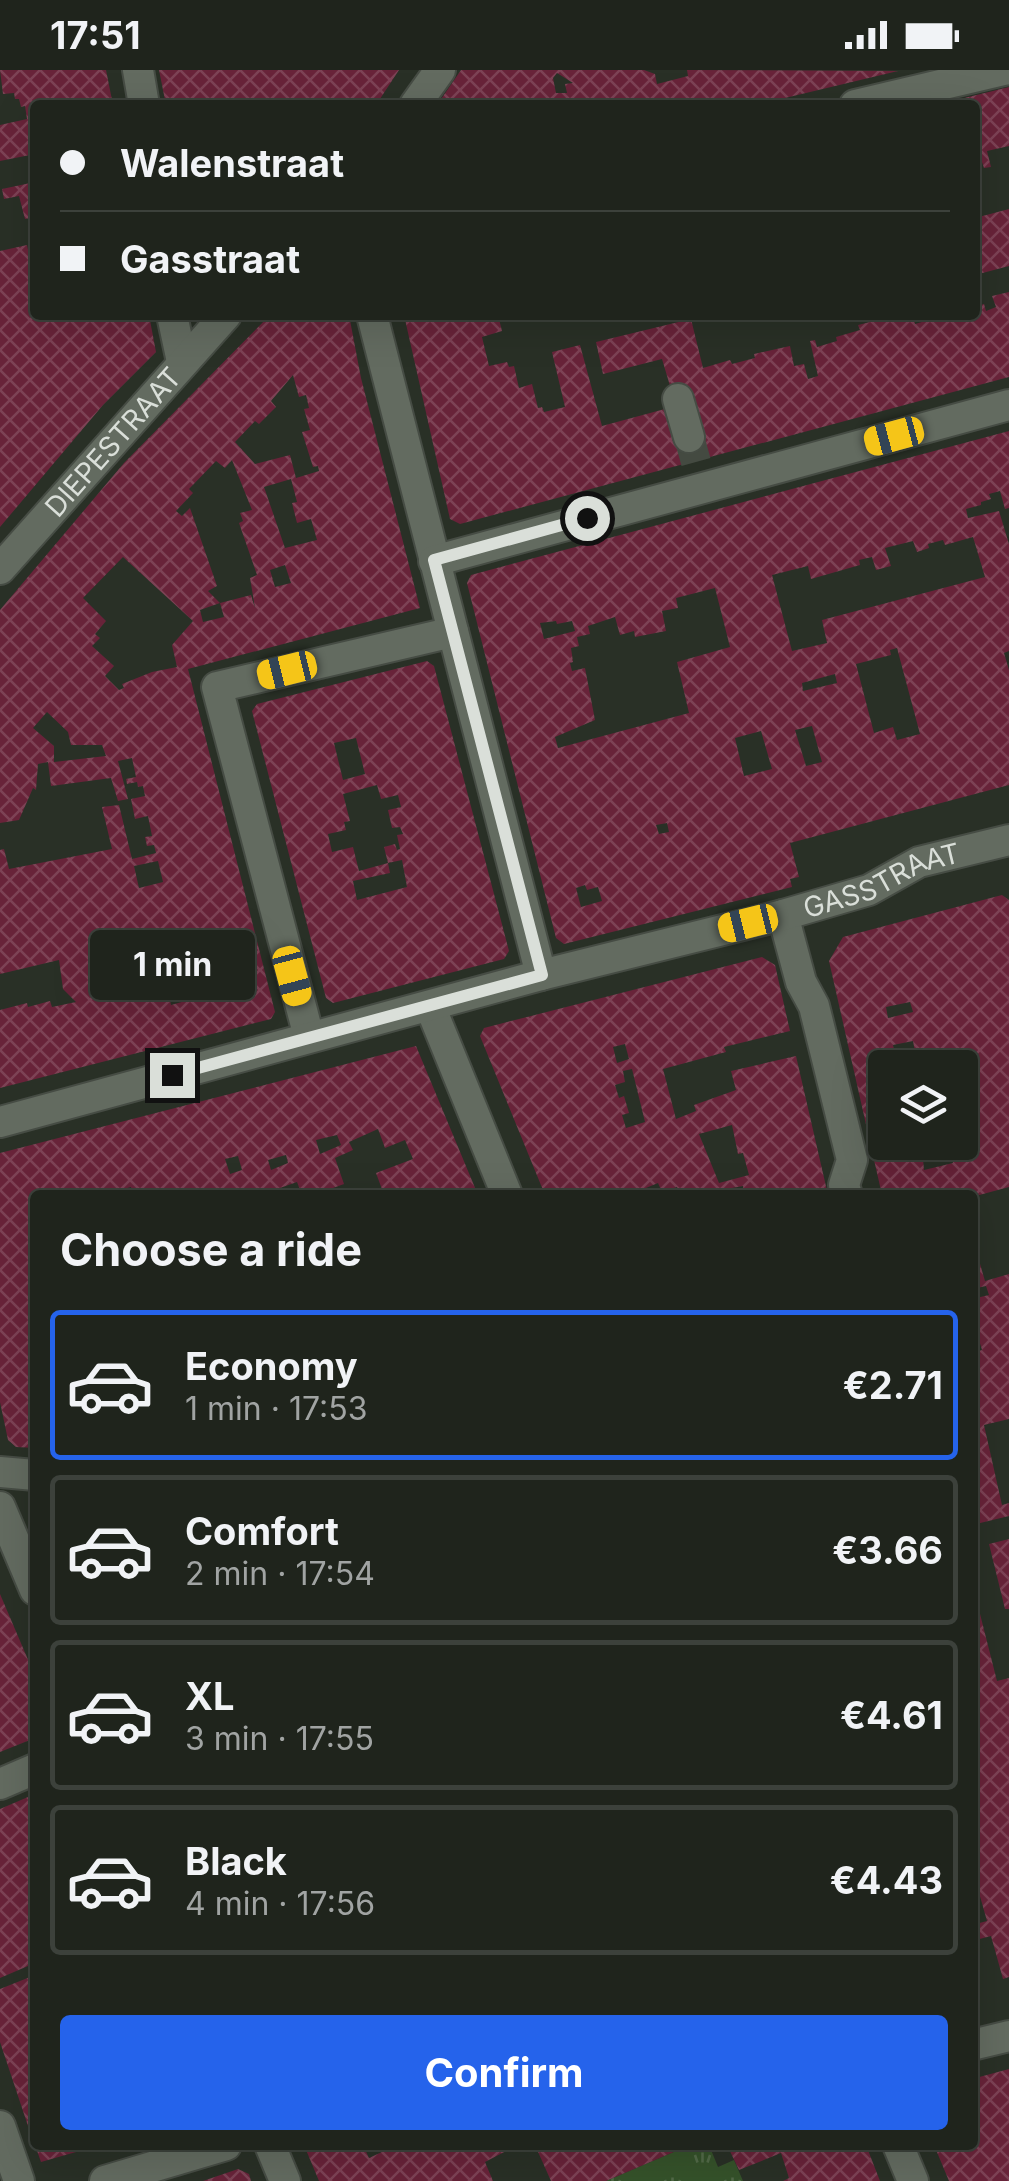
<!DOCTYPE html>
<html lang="en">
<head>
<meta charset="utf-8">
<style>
  body { margin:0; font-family:Inter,sans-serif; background:#272c25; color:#f1f3f6; height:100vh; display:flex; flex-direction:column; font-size:38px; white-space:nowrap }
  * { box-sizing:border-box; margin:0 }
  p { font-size:32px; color:#a1a4a3 }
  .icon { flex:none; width:55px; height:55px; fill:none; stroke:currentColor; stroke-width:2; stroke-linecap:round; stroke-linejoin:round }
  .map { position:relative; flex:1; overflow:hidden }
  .panel { position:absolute; left:30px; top:1120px; width:948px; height:960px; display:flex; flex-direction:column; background:#1f241c; border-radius:10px; box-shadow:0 10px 40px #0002,0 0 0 2px #3c413b }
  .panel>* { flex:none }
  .hud { position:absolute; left:30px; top:30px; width:950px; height:220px; border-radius:10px; box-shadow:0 10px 40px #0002,0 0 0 2px #3c413b; display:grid; align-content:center; height:220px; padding:0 30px; background:#1f241c }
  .buttons { position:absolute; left:868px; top:980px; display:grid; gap:20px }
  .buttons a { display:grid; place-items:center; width:110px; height:110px; border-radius:10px; background:#1f241c; box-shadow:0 10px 40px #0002,0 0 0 2px #3c413b; font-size:50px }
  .end { position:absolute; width:45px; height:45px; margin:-22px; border:12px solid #dadfd9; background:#111; box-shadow:0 0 0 5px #111 }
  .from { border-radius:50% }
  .bubble { position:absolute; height:70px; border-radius:10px; background:#1f241c; box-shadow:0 10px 40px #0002,0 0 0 2px #3c413b; font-size:32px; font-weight:700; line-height:70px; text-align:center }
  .car { position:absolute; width:30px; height:60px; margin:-30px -15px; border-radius:12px; box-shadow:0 0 8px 2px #0007; background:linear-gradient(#f5c518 24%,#345 0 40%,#f5c518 0 76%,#345 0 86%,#f5c518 0) }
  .hud b { display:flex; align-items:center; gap:35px; height:95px; font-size:38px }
  .hud b+b { border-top:2px solid #3c413b }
  .hud i { width:25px; height:25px; background:#f1f3f6 }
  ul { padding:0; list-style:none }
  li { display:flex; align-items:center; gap:30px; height:150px; margin:0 20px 15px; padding:0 10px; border:5px solid #3c413b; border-radius:10px }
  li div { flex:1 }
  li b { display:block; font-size:38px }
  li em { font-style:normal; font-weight:700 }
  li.current { border-color:#2563eb }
  li>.icon { width:90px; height:90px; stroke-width:1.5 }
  h2 { padding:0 30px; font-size:45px; line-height:120px }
  .action { display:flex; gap:20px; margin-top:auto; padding:20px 30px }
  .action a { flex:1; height:115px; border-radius:10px; background:#2563eb; color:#fff; font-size:40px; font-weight:700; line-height:115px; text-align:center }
  .status { display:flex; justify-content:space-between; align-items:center; height:70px; padding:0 50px; background:#1f241c; direction:ltr }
  .status svg { height:28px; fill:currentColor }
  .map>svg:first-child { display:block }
  .grass { fill:url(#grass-tufts) }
  .building { fill:url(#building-cross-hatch); fill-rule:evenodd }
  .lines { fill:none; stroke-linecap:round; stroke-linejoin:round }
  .minor-tunnel { stroke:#444a41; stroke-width:30; stroke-dasharray:30 15; stroke-linecap:butt }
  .minor-casing { stroke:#464c44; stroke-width:34 }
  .minor { stroke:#636b60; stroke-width:30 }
  .route { stroke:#dadfd9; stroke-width:12 }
  .labels { text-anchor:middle; stroke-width:10; stroke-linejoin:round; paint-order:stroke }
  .street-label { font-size:28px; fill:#dadfd9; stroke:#1f261d }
</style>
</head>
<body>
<div class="status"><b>17:51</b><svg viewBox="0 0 49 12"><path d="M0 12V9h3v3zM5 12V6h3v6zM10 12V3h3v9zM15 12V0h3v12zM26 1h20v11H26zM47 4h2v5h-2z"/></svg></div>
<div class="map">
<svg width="1009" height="2111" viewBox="0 0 1009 2111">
  <defs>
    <pattern id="grass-tufts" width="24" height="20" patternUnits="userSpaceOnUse" patternTransform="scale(2.5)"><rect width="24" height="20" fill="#35522a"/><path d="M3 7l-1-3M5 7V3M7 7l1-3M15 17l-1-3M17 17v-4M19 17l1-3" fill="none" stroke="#526a48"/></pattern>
    <pattern id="building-cross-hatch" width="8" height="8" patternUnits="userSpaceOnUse" patternTransform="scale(2.5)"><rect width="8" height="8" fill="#682339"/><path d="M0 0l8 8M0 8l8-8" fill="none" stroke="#7d4255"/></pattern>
  </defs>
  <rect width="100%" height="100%" fill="#293026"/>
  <!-- grass -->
  <polygon class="grass" points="690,2075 709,2075 718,2097 734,2090 743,2111 606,2111"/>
  <!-- building -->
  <g class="building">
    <polygon points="0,0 106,0 113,35 35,35 35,84 0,91 0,55 27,49 25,36 21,37 19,29 15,29 14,23 3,24"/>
    <polygon points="159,0 399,0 376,35 291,35 289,29 276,35 261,35 255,28 247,30 252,35 166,35"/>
    <path d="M 461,0 L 644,0 L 655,4 L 657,14 L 688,6 L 687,0 L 898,1 L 756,35 L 437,35 ZM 557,3 L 573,13 L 565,14 L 567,23 L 556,23 L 553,8 Z"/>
    <polygon points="1009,17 1009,76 987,81 991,97 984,98 981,89 975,90 975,35 940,34"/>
    <polygon points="35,112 35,147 25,149 19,126 4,129 2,119"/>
    <polygon points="1009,139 1009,196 975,205 975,148"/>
    <polygon points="27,175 30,189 35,188 35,245 149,245 156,282 103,335 0,457 0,181"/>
    <polygon points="1009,222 1009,307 460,454 450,449 404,245 498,245 502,261 482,267 489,296 507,292 509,297 514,296 519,318 532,314 538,338 542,337 544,342 565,337 552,282 580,275 602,356 676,336 662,289 603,304 596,272 691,249 703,298 730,290 732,294 755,288 754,284 790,276 794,296 804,294 808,309 818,306 810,271 815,270 817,277 837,271 836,267 860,260 858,255 886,248 885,245 913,245 915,254 946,245 975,245 975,237 984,234 986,241 996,237 992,226"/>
    <path d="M 270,245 L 349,245 L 361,308 L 420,538 L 188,599 L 275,942 L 271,949 L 0,1018 L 0,940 L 27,933 L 28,937 L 50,931 L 52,937 L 76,932 L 63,919 L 59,890 L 0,904 L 0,780 L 4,779 L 9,799 L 112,779 L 102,737 L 119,735 L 132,789 L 156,783 L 154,775 L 147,776 L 145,767 L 152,766 L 148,746 L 135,749 L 131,729 L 145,726 L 143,716 L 138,717 L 137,712 L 127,714 L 126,709 L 136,707 L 132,688 L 118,691 L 128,729 L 118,731 L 111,708 L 51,716 L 48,692 L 38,694 L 36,720 L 33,718 L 19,750 L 0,753 L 0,540 L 124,393 ZM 293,305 L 299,327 L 306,325 L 309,338 L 304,339 L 310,360 L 302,362 L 313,397 L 318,396 L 319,401 L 296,408 L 290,385 L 255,394 L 235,372 L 255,351 L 259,354 L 276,337 L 271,331 ZM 232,390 L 252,440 L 240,443 L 243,451 L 239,453 L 257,505 L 250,508 L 255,538 L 251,525 L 220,533 L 208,521 L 217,516 L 190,438 L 182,446 L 176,441 L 193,423 L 189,419 L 216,391 L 225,398 ZM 291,409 L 297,432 L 292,433 L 297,453 L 311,449 L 317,470 L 285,478 L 264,417 ZM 123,487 L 193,551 L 172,575 L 177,597 L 152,602 L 122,614 L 124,618 L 119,620 L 105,606 L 114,596 L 92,576 L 100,568 L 95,564 L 106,551 L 83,528 ZM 285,495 L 291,513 L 275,517 L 270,500 ZM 220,533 L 224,547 L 203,552 L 200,540 ZM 47,642 L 68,662 L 71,675 L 102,675 L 106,686 L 54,692 L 54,676 L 33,658 ZM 158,791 L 163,812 L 139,818 L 134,796 ZM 206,871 L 217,912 L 194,917 L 196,928 L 171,935 L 159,883 Z"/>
    <path d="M 1009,361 L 1009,438 L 1005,439 L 1000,421 L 989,424 L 991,429 L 981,432 L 981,435 L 966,439 L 968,448 L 999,441 L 1009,474 L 1009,581 L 1004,583 L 1009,600 L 1009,715 L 790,773 L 799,807 L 790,809 L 792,817 L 564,874 L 556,868 L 467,513 L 471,505 ZM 973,467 L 985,507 L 822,550 L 827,573 L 792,581 L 772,505 L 808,496 L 811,509 L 860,495 L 859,490 L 872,487 L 876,500 L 891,496 L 885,478 L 913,471 L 917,482 L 929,478 L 928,474 L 943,470 L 945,475 ZM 715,518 L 730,577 L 677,592 L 689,643 L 558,678 L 555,667 L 595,650 L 585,598 L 572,601 L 570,593 L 573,592 L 571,578 L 579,576 L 577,567 L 590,564 L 588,556 L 615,547 L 620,565 L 634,561 L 635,567 L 666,561 L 662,541 L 678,538 L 676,528 ZM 556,551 L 557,554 L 572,551 L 575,561 L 544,569 L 540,553 ZM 897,578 L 920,664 L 897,670 L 893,657 L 874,663 L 856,594 L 891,585 L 890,580 ZM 835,604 L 837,613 L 803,621 L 802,613 ZM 812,656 L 822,692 L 806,696 L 795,660 ZM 761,661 L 772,699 L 744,706 L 735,668 ZM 667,753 L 669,762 L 659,764 L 656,755 ZM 585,815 L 587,820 L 598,817 L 602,831 L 581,837 L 576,818 Z"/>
    <path d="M 427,591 L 434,596 L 509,881 L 504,889 L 333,933 L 326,928 L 252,641 L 257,634 ZM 356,668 L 365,704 L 343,710 L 334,673 ZM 377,715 L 381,729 L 398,725 L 401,737 L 388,740 L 392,758 L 400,757 L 403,764 L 397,765 L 400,779 L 397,780 L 395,774 L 384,777 L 388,793 L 402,790 L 407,817 L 357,830 L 353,811 L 390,803 L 388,793 L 359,801 L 353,777 L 332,782 L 328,764 L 346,760 L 344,752 L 350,751 L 343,724 Z"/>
    <path d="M 1002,825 L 1009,830 L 1009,1117 L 972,1127 L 882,1125 L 829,891 L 843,867 ZM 910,932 L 913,942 L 888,948 L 886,937 ZM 913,971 L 915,982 L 923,980 L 926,990 L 909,993 L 907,984 L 896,987 L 893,975 ZM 885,998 L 960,998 L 960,1072 L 885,1072 ZM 951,1084 L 953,1093 L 924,1100 L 923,1089 Z"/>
    <path d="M 762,887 L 775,895 L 790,961 L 724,977 L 726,982 L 663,999 L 676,1049 L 696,1041 L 694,1035 L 736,1020 L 731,1001 L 796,986 L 828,1125 L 744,1125 L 743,1116 L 721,1120 L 723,1125 L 680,1125 L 677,1117 L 662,1122 L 658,1113 L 629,1125 L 545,1125 L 480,966 L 484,958 ZM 625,974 L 629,989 L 617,993 L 613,977 ZM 632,999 L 645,1052 L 626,1058 L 622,1045 L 629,1043 L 624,1026 L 619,1028 L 615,1015 L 625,1012 L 623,1001 ZM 732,1055 L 738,1084 L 743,1083 L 749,1105 L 719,1113 L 699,1064 Z"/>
    <path d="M 416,976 L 478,1125 L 376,1125 L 383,1122 L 376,1103 L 413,1089 L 405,1070 L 385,1078 L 378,1059 L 349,1072 L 353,1080 L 335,1088 L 344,1114 L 314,1125 L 302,1125 L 297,1112 L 260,1125 L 221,1125 L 219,1119 L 195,1125 L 140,1125 L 139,1121 L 132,1123 L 131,1117 L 101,1125 L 35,1125 L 35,1378 L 16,1377 L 8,1370 L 0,1332 L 0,1083 ZM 337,1065 L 341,1075 L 320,1084 L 316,1070 ZM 286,1085 L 288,1093 L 271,1100 L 268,1090 ZM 238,1086 L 242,1100 L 230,1104 L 225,1089 Z"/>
    <polygon points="978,1187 985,1211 1009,1204 1009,1349 984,1355 1002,1435 1009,1433 1009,1446 972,1455 972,1283 982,1280 977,1263 972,1265 972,1229 989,1225 986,1216 972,1219 972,1189"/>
    <polygon points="1009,1469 1009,1539 1005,1539 989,1474"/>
    <polygon points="0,1524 35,1606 35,1668 0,1682"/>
    <polygon points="978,1536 997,1611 1009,1608 1009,1907 1003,1909 991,1866 972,1871 972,1855 987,1851 972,1798 972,1537"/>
    <polygon points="35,1724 35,1893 0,1908 0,1739"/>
    <polygon points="35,1905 35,2074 34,2074 0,1972 0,1919"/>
    <polygon points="1009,1999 1009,2111 949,2111 934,2075 972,2075 972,2009"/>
    <polygon points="35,2075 97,2075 97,2076 41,2092"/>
    <polygon points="304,2075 363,2075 369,2088 397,2075 518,2075 485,2092 493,2111 319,2111"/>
    <polygon points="535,2075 690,2075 606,2111 551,2111"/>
    <polygon points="727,2075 866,2075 880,2111 783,2111 789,2108 781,2083 739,2100"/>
    <polygon points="238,2099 249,2104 251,2111 203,2111"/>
  </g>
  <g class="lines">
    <!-- minor-tunnel -->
    <polyline class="minor-tunnel" points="689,367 696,392"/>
    <!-- minor casing -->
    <g class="minor-casing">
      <g id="minor">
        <polyline points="138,0 144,35"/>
        <polyline points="415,35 440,0"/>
        <polyline points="855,35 1004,0"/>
        <polyline points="172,245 182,292"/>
        <polyline points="372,245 541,905"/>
        <polyline points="678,329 689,367"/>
        <polyline points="434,491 1009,335"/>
        <path id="s1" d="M 0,499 L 226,245"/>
        <polyline points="783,845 801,912 814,936 852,1090 844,1115 847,1125"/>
        <polyline points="430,936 507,1125"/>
        <polyline points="309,967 217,617 453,562"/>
        <path id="s2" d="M 0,1052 L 541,905 L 783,845 L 869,820 L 919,792 L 1009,770"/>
        <polyline points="0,1402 35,1405"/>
        <polyline points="0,1437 35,1520"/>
        <polyline points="0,1714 35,1699"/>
        <polyline points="972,1975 1009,1966"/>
        <polyline points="0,2056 19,2111"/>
        <polyline points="270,2075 285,2111"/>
        <polyline points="898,2075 913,2111"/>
        <polyline points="105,2111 226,2075"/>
      </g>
    </g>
    <!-- minor -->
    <use href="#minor" class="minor"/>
  </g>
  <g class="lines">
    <!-- route -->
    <polyline class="route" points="172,1005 542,905 434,490 587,448"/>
  </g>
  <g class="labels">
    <!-- street labels -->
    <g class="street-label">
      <text dy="10" stroke="none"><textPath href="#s1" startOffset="170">DIEPESTRAAT</textPath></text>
      <text dy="10" stroke="none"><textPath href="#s2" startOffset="915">GASSTRAAT</textPath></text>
    </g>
  </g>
</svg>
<div class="buttons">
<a><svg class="icon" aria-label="layers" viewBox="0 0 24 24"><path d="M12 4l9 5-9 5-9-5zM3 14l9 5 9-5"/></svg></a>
</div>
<i class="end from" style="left:587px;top:448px"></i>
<i class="end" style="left:172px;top:1005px"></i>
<div class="bubble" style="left:90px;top:860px;width:165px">1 min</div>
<i class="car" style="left:894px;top:366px;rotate:255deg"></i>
<i class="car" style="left:287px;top:600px;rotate:256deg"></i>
<i class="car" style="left:748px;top:853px;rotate:256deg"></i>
<i class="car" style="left:292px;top:906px;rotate:165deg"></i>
<div class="hud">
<b><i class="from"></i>Walenstraat</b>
<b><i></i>Gasstraat</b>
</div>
<section class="panel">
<h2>Choose a ride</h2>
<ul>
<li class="current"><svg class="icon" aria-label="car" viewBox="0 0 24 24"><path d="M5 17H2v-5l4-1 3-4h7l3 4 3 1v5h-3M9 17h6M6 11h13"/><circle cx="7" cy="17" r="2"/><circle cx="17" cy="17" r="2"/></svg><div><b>Economy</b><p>1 min · 17:53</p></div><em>€2.71</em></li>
<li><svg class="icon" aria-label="car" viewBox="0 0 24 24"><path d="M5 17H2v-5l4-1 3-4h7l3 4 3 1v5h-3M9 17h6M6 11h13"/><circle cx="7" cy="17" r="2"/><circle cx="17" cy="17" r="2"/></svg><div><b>Comfort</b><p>2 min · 17:54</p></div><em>€3.66</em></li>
<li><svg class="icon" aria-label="car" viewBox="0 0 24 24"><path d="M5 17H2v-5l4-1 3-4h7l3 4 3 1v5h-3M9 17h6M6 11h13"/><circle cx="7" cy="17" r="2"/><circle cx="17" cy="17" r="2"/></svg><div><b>XL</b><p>3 min · 17:55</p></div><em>€4.61</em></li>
<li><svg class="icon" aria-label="car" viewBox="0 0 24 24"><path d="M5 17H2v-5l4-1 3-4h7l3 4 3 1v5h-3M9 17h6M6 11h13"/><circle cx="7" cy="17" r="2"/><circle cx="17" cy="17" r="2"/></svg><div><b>Black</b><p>4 min · 17:56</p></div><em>€4.43</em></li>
</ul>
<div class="action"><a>Confirm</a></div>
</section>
</div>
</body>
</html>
